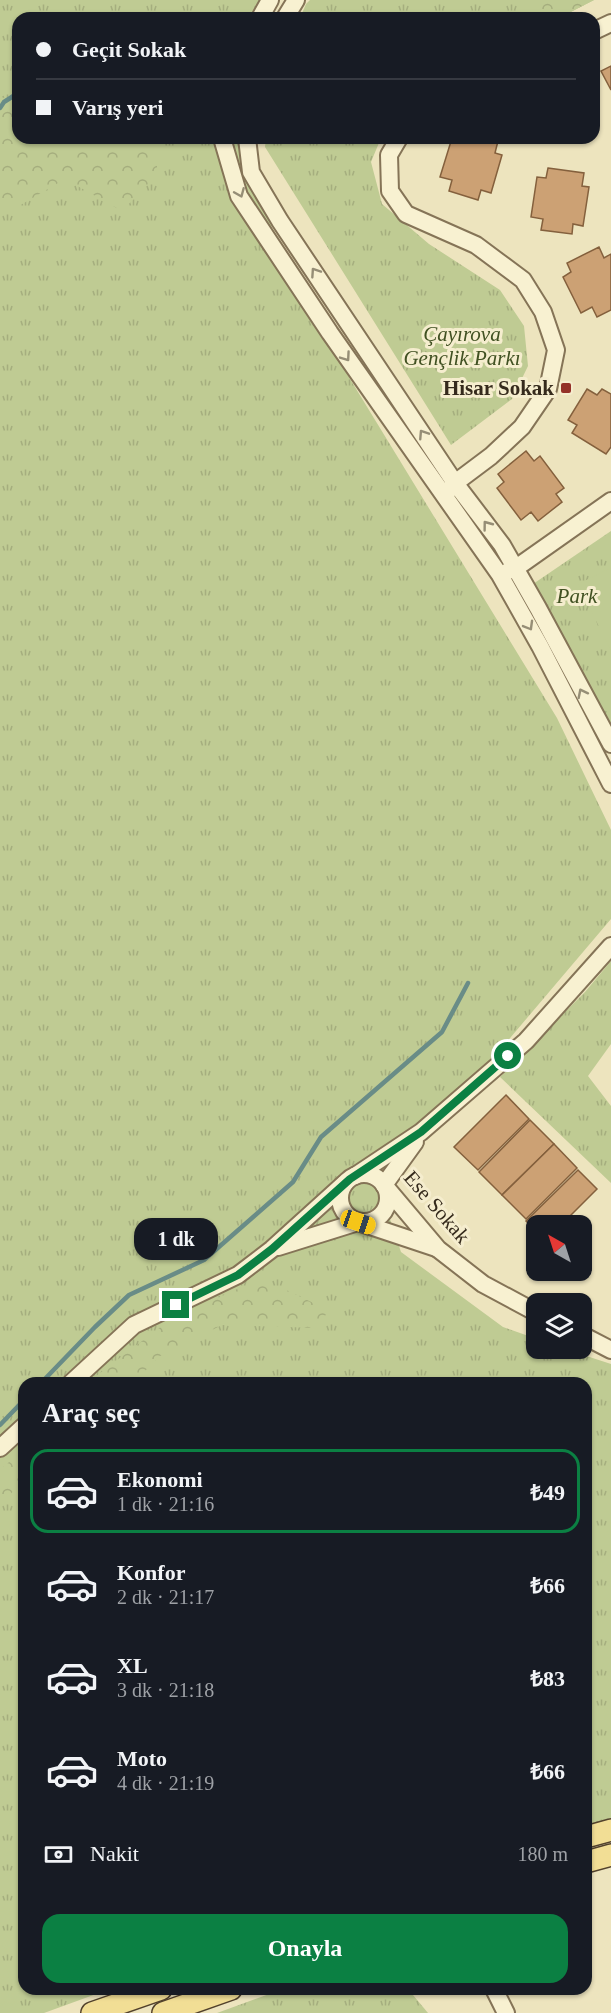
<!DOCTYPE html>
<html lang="tr">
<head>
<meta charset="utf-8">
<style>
  body { margin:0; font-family:"Times New Roman",serif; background:#242831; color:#f1f3f6; height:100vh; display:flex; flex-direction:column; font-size:22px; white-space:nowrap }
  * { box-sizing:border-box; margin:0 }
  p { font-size:20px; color:#9ea1a6 }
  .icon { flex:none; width:33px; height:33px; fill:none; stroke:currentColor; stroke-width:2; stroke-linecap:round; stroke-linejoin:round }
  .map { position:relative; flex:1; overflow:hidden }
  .details { position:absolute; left:18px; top:1377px; width:574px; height:618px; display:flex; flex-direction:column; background:#171b24; border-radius:18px; box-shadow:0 2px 4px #0004 }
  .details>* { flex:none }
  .banner { position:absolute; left:12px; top:12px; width:588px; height:132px; border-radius:18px; box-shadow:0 2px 4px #0004; display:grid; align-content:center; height:132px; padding:0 24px; background:#171b24 }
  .needle { width:39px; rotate:321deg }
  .buttons { position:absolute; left:526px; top:1215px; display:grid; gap:12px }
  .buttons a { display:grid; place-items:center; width:66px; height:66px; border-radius:12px; background:#171b24; box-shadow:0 2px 4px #0004; font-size:30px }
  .end { position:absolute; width:27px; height:27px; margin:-14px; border:8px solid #0b8043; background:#fff; box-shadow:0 0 0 3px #fff }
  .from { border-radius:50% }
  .bubble { position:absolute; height:42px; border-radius:18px; background:#171b24; box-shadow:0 2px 4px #0004; font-size:20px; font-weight:800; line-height:42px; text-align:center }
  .car { position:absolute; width:18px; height:36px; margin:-18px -9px; border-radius:8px; box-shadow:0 0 4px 2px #0007; background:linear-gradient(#f5c518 24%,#345 0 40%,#f5c518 0 76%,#345 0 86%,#f5c518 0) }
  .banner b { display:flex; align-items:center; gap:21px; height:57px; font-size:22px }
  .banner b+b { border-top:2px solid #363941 }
  .banner i { width:15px; height:15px; background:#f1f3f6 }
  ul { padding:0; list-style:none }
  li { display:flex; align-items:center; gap:18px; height:84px; margin:0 12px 9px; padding:0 12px; border:3px solid transparent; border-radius:18px }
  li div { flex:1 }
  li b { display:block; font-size:22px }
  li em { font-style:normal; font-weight:800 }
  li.on { border-color:#0b8043 }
  li>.icon { width:54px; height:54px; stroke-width:1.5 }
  h2 { padding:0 24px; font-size:27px; line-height:72px }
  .pay { display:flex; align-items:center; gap:15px; height:66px; padding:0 24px; font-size:22px }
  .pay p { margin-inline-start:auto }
  .cta { display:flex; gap:12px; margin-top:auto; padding:12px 24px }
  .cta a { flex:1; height:69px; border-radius:18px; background:#0b8043; color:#fff; font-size:24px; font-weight:800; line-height:69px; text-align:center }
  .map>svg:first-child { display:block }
  .grass { fill:url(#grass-tufts) }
  .forest { fill:url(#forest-crowns) }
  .pitch { fill:#bfcb93 }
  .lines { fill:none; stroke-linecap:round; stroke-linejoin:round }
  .stream { stroke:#698c87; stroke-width:4.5 }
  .building { fill:#cca174; stroke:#84603d; stroke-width:1.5 }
  .minor-casing { stroke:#857457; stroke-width:20 }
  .major-casing { stroke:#53422c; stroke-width:24 }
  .minor { stroke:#f8f1d1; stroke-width:16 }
  .major { stroke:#f2de95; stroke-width:21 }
  .oneway { stroke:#968e76 }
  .route { stroke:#0b8043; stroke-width:8 }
  .poi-dot { fill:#943127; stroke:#f5edce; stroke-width:2 }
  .labels { text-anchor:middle; stroke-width:6; stroke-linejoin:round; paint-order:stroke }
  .park-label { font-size:21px; font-style:italic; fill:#415122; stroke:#f5edce }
  .poi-label { font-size:21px; font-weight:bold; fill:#352a1c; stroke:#f5edce; text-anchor:end }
  .street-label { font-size:21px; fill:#352a1c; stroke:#f5edce }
</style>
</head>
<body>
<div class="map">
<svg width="611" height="2013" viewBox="0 0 611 2013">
  <defs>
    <pattern id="grass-tufts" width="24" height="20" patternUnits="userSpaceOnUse" patternTransform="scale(1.5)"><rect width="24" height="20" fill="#bfcb93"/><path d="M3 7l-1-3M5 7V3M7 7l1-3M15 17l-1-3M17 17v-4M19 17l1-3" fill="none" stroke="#a5ae7e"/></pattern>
    <pattern id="forest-crowns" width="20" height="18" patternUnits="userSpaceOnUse" patternTransform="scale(1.5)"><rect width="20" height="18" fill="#bfcb93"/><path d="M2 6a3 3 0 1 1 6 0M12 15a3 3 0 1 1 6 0" fill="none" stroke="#a5ae7e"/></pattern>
  </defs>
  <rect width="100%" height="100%" fill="#ede4be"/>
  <!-- grass -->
  <g class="grass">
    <polygon points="0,0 274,0 265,18 18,18 18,138 242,138 289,279 557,718 611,830 611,919 488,1064 384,1162 379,1186 401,1252 503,1327 537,1339 537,1348 565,1349 611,1364 611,1818 587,1825 586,1383 24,1383 24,1989 110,1989 44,2013 0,2013"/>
    <polygon points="310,0 594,0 559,18 300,18 306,4"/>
    <polygon points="266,138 381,138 371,162 382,204 429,244 500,290 524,326 528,366 512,399 451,445 265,147"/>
    <polygon points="611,531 611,726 533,584"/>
    <polygon points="611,961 611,1044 588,1076 611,1106 611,1183 500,1077 585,992"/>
    <polygon points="283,1989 408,1989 428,2013 217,2013"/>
  </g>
  <!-- forest -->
  <g class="forest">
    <polygon points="534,0 594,0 559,18 539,18"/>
    <polygon points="18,97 18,138 157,138 157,175 122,211 65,179 0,217 0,98"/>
    <polygon points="244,1286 278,1286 328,1310 319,1328 222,1325 160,1356 133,1383 87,1383 171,1319"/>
    <polygon points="24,1449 24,1483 0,1502 0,1470"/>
  </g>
  <!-- pitch -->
  <polygon class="pitch" points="611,568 611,651 578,584"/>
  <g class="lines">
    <!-- stream -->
    <g class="stream">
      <polyline points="0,108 4,102 18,93"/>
      <polyline points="41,1383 95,1327 129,1295 204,1260 293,1182 321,1137 442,1032 468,983"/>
      <polyline points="0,1425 24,1400"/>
    </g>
  </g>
  <!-- building -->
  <g class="building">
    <polygon points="611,66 611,90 601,71"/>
    <polygon points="452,138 461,141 462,138 489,138 498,141 495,153 502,155 491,193 481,190 478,200 449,191 452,180 440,177"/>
    <polygon points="548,168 584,173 582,186 589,187 583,226 573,224 572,234 541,230 543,219 531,217 537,177 546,178"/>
    <polygon points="599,247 604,258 611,254 611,310 597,317 592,307 581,313 563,277 571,272 567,263"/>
    <polygon points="587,389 597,395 602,389 611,394 611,447 606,454 572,433 577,425 568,420"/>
    <polygon points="526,451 534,461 540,456 564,488 556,494 562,502 538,521 531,512 521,520 497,488 504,482 498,474"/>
    <polygon points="506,1095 529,1119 478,1170 454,1147"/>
    <polygon points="530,1120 554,1144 502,1195 479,1172"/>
    <polygon points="554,1144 577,1168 526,1219 502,1195"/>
    <polygon points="578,1170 597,1189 560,1226 537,1226 537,1232 526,1221"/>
  </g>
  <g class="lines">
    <!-- minor casing -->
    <g class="minor-casing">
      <g id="minor">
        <polyline points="260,18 270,0"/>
        <polyline points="285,18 296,0"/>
        <polyline points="594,31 611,23"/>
        <polyline points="222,138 239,196 330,333 500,575 540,646 611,784"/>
        <polyline points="247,138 251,172 280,221 455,483 502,545 538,608 611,744"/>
        <polyline points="399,138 389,155 390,191 406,214 476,245 523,280 543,312 556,350 548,389 522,427 491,456 455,483 448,491"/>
        <polyline points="508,571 516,568 611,501"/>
        <circle cx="364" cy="1198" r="24"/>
        <polyline points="355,1176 421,1132 526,1041 611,946"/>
        <polyline points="384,1185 438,1249 483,1284 537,1313"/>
        <polyline points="384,1185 415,1142"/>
        <polyline points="278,1247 358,1222 436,1248"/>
        <polyline points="582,1335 611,1350"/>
        <polyline points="71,1383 134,1325 238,1275 272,1249 345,1183"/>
        <polyline points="0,1448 24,1426"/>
        <polyline points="494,1989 506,2013"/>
      </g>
    </g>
    <!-- major casing -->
    <g class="major-casing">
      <g id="major">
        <polyline points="586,1837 611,1830"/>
        <polyline points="586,1862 611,1855"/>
        <polyline points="92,2013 161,1989"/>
        <polyline points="163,2013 231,1989"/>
      </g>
    </g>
    <!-- minor -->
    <use href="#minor" class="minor"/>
    <!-- major -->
    <use href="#major" class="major"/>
  </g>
  <!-- one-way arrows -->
  <defs><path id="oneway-chevron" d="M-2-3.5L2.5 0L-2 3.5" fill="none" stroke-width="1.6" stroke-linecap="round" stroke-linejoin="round" transform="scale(1.5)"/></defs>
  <g class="oneway">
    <use href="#oneway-chevron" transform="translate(240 193) rotate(67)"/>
    <use href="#oneway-chevron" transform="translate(315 272) rotate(-124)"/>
    <use href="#oneway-chevron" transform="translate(346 357) rotate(55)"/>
    <use href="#oneway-chevron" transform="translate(423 434) rotate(-123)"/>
    <use href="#oneway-chevron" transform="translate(487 525) rotate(-127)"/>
    <use href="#oneway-chevron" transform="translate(529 626) rotate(60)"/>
    <use href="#oneway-chevron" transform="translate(582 693) rotate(-117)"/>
  </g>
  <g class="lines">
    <!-- route -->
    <polyline class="route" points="176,1305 238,1275 272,1249 350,1179 421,1132 508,1056"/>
  </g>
  <!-- markers -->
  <rect class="poi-dot" x="560" y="382" width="12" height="12" rx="3"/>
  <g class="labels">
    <!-- park labels -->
    <g class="park-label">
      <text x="462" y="341">Çayırova<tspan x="462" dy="24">Gençlik Parkı</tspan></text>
      <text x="577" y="603">Park</text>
    </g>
    <!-- poi labels -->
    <g class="poi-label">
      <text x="554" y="395">Hisar Sokak</text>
    </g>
    <!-- street labels -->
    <g class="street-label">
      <text transform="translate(437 1207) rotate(49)" y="7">Ese Sokak</text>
    </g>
  </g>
</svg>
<div class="buttons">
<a><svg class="needle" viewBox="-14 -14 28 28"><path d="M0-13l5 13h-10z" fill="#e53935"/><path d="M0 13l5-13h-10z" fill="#9ea1a6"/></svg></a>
<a><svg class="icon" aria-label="layers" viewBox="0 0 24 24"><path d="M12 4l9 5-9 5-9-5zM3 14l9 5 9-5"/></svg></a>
</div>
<i class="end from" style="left:508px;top:1056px"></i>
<i class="end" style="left:176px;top:1305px"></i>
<div class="bubble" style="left:134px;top:1218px;width:84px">1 dk</div>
<i class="car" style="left:358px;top:1222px;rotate:109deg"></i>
<div class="banner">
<b><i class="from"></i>Geçit Sokak</b>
<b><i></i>Varış yeri</b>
</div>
<section class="details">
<h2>Araç seç</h2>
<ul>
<li class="on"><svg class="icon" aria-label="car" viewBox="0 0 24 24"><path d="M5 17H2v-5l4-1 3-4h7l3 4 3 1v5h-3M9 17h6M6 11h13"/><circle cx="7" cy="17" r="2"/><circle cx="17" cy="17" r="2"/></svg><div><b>Ekonomi</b><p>1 dk · 21:16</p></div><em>₺49</em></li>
<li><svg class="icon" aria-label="car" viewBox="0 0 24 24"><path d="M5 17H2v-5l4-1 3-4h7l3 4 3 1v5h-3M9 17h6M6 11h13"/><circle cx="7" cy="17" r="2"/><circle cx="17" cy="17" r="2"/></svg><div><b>Konfor</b><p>2 dk · 21:17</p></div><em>₺66</em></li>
<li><svg class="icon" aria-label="car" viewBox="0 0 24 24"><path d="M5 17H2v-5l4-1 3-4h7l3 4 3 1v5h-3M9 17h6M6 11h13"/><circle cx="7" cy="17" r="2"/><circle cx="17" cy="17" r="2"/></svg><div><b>XL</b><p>3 dk · 21:18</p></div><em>₺83</em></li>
<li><svg class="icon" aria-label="car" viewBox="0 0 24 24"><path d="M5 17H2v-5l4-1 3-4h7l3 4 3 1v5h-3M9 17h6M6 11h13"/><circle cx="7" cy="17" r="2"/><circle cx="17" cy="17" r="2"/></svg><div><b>Moto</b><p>4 dk · 21:19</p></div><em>₺66</em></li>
</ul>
<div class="pay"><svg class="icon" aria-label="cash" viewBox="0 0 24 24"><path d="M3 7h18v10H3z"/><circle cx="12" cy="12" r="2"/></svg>Nakit<p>180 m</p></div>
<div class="cta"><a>Onayla</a></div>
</section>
</div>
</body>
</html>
